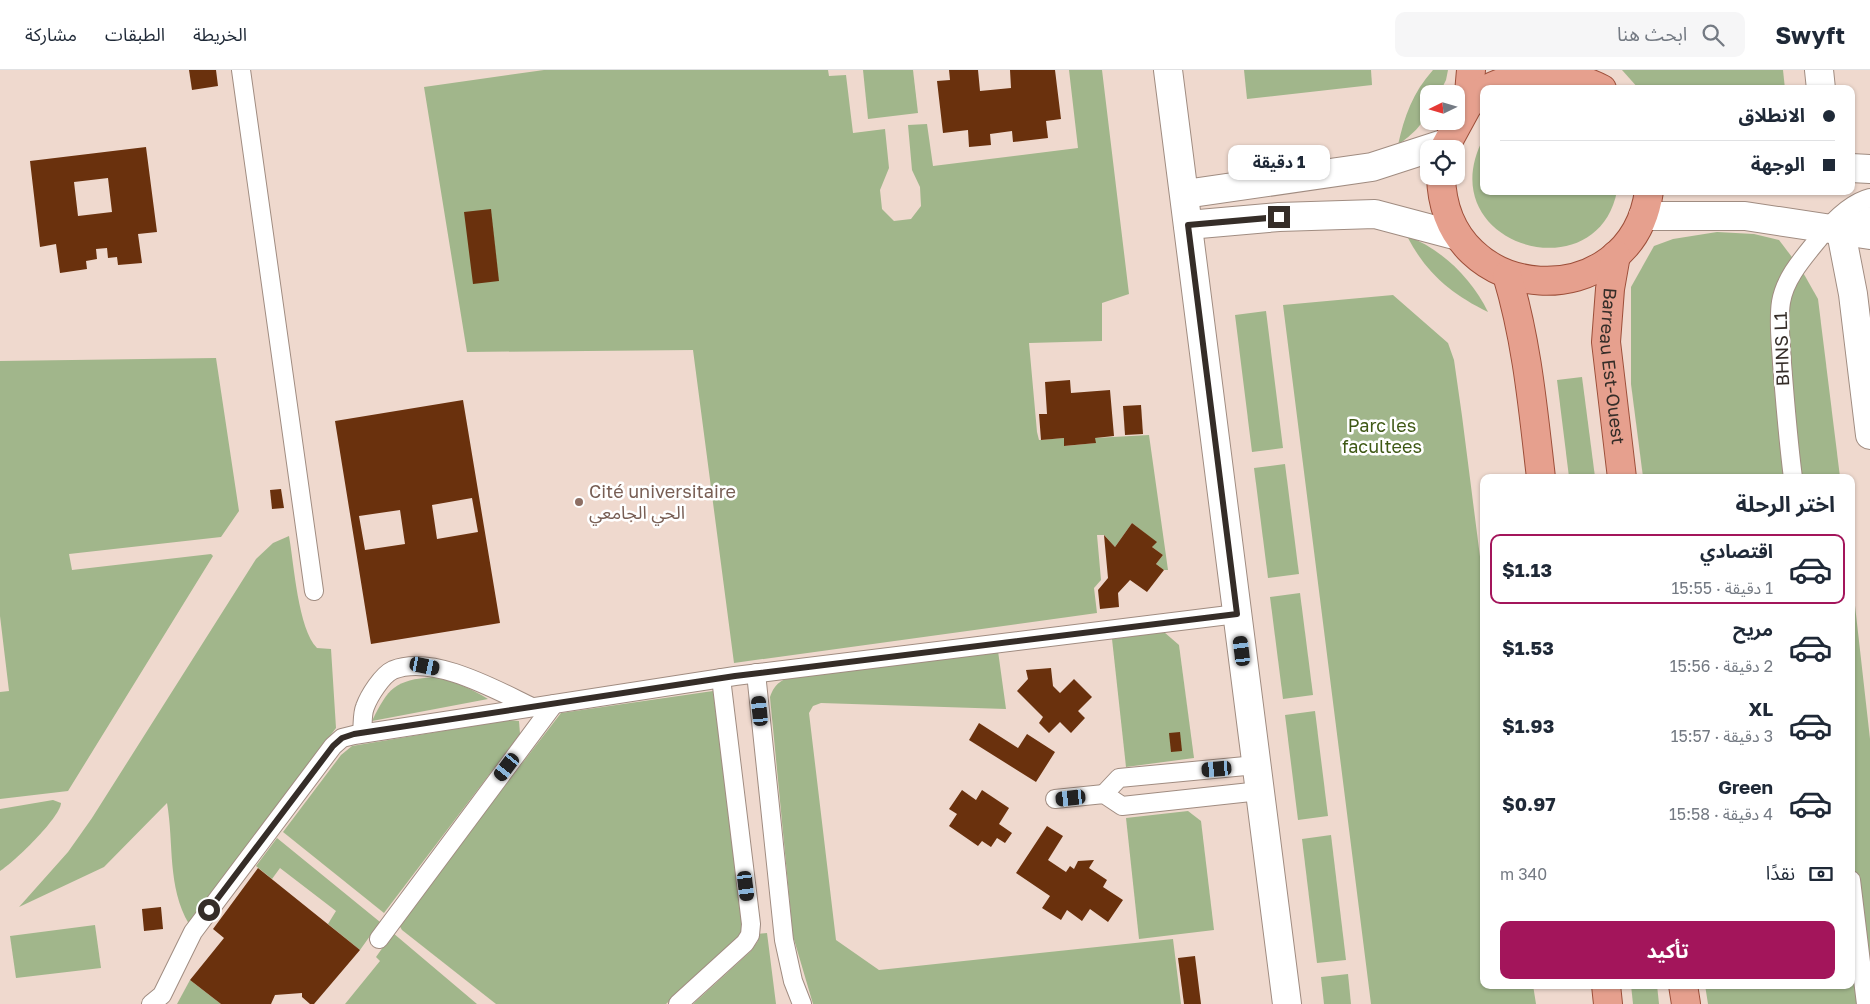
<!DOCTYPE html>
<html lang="ar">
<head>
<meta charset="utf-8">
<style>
  body { margin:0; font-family:"Golos Text","Noto Sans Arabic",sans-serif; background:#f6f6f7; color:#1f2937; direction:rtl; height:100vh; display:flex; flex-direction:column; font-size:19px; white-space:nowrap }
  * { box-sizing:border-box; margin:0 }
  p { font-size:16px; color:#747a83 }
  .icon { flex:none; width:28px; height:28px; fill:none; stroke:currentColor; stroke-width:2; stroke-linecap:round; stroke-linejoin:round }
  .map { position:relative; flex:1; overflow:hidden; direction:ltr }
  .details { position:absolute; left:1480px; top:404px; width:375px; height:515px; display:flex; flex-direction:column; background:#fff; border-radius:10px; box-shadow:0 1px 4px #0004; direction:rtl }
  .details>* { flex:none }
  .guide { position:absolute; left:1480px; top:15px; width:375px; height:110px; border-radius:10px; box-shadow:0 1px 4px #0004; direction:rtl; display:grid; align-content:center; height:110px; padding:0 20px; background:#fff }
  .needle { width:32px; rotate:265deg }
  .controls { position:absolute; left:1420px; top:15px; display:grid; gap:10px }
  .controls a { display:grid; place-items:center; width:45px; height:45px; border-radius:10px; background:#fff; box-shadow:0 1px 4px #0004; font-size:25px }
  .end { position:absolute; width:22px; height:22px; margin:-11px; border:6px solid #352d28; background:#fff; box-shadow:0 0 0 2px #fff }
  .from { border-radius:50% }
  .bubble { position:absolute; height:35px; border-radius:10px; background:#fff; box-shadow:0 1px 4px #0004; font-size:16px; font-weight:700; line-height:35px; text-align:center; direction:rtl }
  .car { position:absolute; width:15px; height:30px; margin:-15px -8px; border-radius:6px; box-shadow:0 0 4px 1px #0007; background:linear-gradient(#222 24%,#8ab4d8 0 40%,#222 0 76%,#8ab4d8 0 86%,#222 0) }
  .guide b { display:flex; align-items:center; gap:18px; height:48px; font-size:19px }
  .guide b+b { border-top:1px solid #e0e1e3 }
  .guide i { width:12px; height:12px; background:#1f2937 }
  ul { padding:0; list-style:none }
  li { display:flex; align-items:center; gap:15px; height:70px; margin:0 10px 8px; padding:0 10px; border:2px solid transparent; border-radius:10px }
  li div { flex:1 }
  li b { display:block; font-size:19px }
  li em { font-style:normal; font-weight:700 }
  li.current { border-color:#a3155b }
  li>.icon { width:45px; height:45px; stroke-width:1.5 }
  h2 { padding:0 20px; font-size:22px; line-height:60px }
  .pay { display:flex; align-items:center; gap:12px; height:55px; padding:0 20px; font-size:19px }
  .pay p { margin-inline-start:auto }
  .primary-button { display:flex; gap:10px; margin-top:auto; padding:10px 20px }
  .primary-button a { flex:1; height:58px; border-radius:10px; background:#a3155b; color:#fff; font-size:20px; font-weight:700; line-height:58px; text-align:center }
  header { display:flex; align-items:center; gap:30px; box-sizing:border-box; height:70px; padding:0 25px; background:#fff; border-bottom:1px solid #e0e1e3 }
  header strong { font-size:24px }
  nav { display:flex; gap:28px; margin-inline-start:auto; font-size:18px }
  .search { width:350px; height:45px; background:#f6f6f7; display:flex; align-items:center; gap:12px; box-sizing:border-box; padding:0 18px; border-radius:10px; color:#747a83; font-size:19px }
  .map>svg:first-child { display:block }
  .green { fill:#a1b68b }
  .building { fill:#6a310d; fill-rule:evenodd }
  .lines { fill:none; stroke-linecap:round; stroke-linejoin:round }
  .lane-casing { stroke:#a08c81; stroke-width:20 }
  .street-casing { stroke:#a08c81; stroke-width:30 }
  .primary-casing { stroke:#9d4f3a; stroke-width:30 }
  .lane { stroke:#fff; stroke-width:18 }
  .street { stroke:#fff; stroke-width:28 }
  .primary { stroke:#e6a08e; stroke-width:28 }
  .route { stroke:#352d28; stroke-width:6 }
  .education-dot { fill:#8d6e63; stroke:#fff; stroke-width:2 }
  .labels { text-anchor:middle; stroke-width:5; stroke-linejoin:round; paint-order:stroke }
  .street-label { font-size:18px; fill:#352d28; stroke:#fff }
  .park-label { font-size:18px; fill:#3f5915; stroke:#fff }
  .education-label { font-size:18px; fill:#785e54; stroke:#fff; text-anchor:start }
</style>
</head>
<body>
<header>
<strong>Swyft</strong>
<div class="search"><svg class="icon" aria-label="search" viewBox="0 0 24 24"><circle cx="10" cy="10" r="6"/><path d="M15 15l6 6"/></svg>ابحث هنا</div>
<nav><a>الخريطة</a><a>الطبقات</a><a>مشاركة</a></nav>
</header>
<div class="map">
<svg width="1870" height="934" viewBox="0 0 1870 934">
  <rect width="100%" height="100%" fill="#efd9ce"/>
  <!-- green -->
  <g class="green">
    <polygon points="544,0 828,0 829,6 846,5 853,63 885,59 889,98 880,120 882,139 894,151 911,149 921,136 920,117 912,100 908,55 927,54 933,96 1078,78 1069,0 1102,0 1129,224 1102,233 1102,271 1029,273 1037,362 1039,370 1064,368 1065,376 1095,373 1095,368 1149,365 1168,500 1164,500 1156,494 1163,485 1152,477 1156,472 1132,453 1115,477 1104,465 1097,465 1101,510 1094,518 1097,543 734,593 693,280 467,282 424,17"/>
    <polygon points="863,0 913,0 918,43 868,49"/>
    <polygon points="1244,0 1371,0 1372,15 1247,29"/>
    <path d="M 1433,0 L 1448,0 L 1446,10 L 1439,24 L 1429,24 C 1429,50 1418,60 1398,75 C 1404,47 1413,22 1433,0 Z"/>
    <polygon points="1622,0 1783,0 1785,19 1639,19"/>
    <path d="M 1484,67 L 1484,121 L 1617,121 C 1597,225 1427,174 1484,67 Z"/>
    <polygon points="1717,162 1754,164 1779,170 1801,199 1818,229 1840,407 1643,407 1631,314 1631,217 1654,176 1673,169"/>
    <path d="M 1407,166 C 1442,179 1472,209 1488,242 C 1451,224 1426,203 1407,166 Z"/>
    <polygon points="1393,225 1448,273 1454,290 1462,346 1484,518 1484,915 1533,915 1536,934 1371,934 1283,235"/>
    <polygon points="1266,241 1283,378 1252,382 1235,245"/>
    <polygon points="216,288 239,441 221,467 69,484 72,500 211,484 213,486 68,721 0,729 0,622 9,621 0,546 0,291"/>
    <polygon points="1582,307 1595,407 1569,407 1557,310"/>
    <polygon points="1285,394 1299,504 1268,508 1254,398"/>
    <path d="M 289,466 C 294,494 298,559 317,578 L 331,579 L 336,658 L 189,854 C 167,817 174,773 167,733 L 104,797 L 19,837 L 68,782 L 92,748 L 256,489 L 273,473 Z"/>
    <polygon points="1851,500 1870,669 1870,934 1708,934 1705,915 1851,915"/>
    <polygon points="1300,523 1313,625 1283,629 1270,527"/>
    <polygon points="1164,562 1179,575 1194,688 1126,697 1112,569"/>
    <path d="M 998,581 L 1006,639 L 821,633 L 813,636 L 809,643 L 836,870 L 879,900 L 1173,869 L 1181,934 L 813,934 L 793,866 L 770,627 C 775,613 782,609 796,606 Z"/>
    <path d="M 433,607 C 454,611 470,618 488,629 L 372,651 C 388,618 395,610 433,607 Z"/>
    <polygon points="713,621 743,856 741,866 735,873 666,934 496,934 402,860 399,855 401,850 561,643"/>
    <polygon points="1315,641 1328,746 1298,750 1285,645"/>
    <polygon points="509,650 519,651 520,664 384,843 283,762 341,685 352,676"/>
    <path d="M 53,730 L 61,733 C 60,748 14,792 0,801 L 0,739 Z"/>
    <polygon points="1188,741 1201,751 1214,860 1139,869 1126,748"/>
    <polygon points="1331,765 1346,890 1317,893 1302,769"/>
    <polygon points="277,768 380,852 360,880 328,854 336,841 280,798 272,809 256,796"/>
    <polygon points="95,855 101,898 16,908 10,866"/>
    <polygon points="393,863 477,934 345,934 380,891 376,887"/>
    <polygon points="767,863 776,934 693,934 751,881 758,871 757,864"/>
    <polygon points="1348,904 1351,934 1324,934 1321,907"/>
    <polygon points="190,910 221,934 177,934"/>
    <polygon points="1631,915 1657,915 1659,934 1633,934"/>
  </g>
  <!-- building -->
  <g class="building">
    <polygon points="189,0 216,0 218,16 192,20"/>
    <polygon points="949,0 978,0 980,21 1011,18 1010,0 1055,0 1061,49 1046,51 1048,68 1013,72 1012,61 990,64 991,75 969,77 968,60 943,63 937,11 950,10"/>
    <path d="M 146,77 L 157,162 L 138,164 L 142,193 L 118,195 L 117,187 L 108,188 L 107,178 L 96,179 L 97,189 L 86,191 L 87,199 L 60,203 L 56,174 L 40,177 L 30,91 ZM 108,108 L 112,142 L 78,146 L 74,112 Z"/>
    <polygon points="491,139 499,211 473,214 464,142"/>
    <polygon points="1070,310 1071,323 1110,320 1114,366 1095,368 1096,373 1064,376 1064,368 1041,370 1039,344 1047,344 1045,312"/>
    <path d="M 463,330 L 500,553 L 371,574 L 335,351 ZM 472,428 L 478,462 L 437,469 L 432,435 ZM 400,440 L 405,474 L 365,480 L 359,446 Z"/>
    <polygon points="1141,335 1143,364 1125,365 1123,336"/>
    <polygon points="281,419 284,438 272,439 270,420"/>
    <polygon points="1132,453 1157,472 1152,477 1163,485 1156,494 1164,500 1147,522 1130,510 1118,523 1119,537 1100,539 1098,520 1108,508 1104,465 1115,477"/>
    <polygon points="1051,598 1053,616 1060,623 1074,609 1092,627 1078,641 1085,648 1071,663 1060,652 1049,663 1039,653 1043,647 1017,621 1028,609 1026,600"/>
    <polygon points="979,653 1018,678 1027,664 1055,682 1036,712 969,670"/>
    <polygon points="1180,662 1182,681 1171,682 1169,663"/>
    <polygon points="962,720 976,730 982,720 1009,738 999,754 1012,763 1005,773 997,768 991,777 982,771 978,776 949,756 957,744 949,739"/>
    <polygon points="1047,756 1063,766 1048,790 1066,802 1070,796 1074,799 1078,791 1094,790 1089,798 1107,810 1103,817 1123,830 1108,852 1090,839 1082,851 1067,840 1061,850 1042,838 1050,826 1016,803"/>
    <polygon points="258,798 360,880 314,934 310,934 302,927 302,923 275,925 271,934 221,934 190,910 224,868 213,859"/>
    <polygon points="161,837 163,859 144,861 142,839"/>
    <polygon points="1195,886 1201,934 1184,934 1178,888"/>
  </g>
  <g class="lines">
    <!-- lane casing -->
    <g class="lane-casing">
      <g id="lane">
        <polyline points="241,0 314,521"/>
        <polyline points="1844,160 1870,146"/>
        <path d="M 1793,408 C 1788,369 1785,332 1782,293 C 1781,274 1778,251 1781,232 C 1785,207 1805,186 1820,167 C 1833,151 1850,133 1870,128"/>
        <polyline points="756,603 784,870 793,911 802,934"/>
        <path d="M 362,663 C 363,655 362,644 365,637 C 369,626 382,605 393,600 C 433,584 496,620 532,637"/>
        <polyline points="1104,724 1119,708 1256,695"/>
        <polyline points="1055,729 1104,724 1122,736 1260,721"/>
        <polyline points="1851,810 1866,934"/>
        <polyline points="379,869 554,634"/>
        <polyline points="151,934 162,925 193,862 333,676 342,668 354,665 735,606 1237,544"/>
        <polyline points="678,934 745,873 750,865 751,854 721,608"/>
      </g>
    </g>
    <!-- street casing -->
    <g class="street-casing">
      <g id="street">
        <polyline points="1168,0 1287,934"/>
        <polyline points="1819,0 1821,19"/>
        <polyline points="1851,98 1870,99"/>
        <polyline points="1185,124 1372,97 1446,73"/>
        <polyline points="1643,146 1745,146 1870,165"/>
        <polyline points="1188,155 1279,147 1375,144 1458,166"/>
        <polyline points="1841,162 1853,224 1870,365"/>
      </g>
    </g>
    <!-- primary casing -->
    <g class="primary-casing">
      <g id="primary">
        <path d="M 1487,19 C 1525,0 1565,0 1602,19"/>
        <polyline points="1468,35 1471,0"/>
        <polyline points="1444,79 1468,35 1484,21"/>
        <path d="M 1441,106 C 1444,239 1632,247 1649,121"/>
        <path id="s1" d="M 1616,185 L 1610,219 L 1606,272 L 1622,408"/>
        <path d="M 1507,205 C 1527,271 1533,339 1541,408"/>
        <polyline points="1606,915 1608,934"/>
        <polyline points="1683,915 1686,934"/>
      </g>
    </g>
    <!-- lane -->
    <use href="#lane" class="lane"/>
    <!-- street -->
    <use href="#street" class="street"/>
    <!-- primary -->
    <use href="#primary" class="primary"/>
  </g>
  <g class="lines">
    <!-- route -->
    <polyline class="route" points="209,840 333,676 342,668 354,664 735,606 1237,544 1188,155 1279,147"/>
  </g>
  <!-- markers -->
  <circle class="education-dot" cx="579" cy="432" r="5"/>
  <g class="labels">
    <!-- street labels -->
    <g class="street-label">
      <text transform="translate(1782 279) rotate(-92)" y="6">BHNS L1</text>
      <text dy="6" stroke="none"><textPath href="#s1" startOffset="112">Barreau Est-Ouest</textPath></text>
    </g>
    <!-- park labels -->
    <g class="park-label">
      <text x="1382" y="362">Parc les<tspan x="1382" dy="21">facultees</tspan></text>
    </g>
    <!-- education labels -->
    <g class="education-label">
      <text x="589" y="428">Cité universitaire<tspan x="589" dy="21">الحي الجامعي</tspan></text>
    </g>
  </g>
</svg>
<div class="controls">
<a><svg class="needle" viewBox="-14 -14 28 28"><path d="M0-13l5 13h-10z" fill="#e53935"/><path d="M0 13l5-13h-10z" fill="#747a83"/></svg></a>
<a><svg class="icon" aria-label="locate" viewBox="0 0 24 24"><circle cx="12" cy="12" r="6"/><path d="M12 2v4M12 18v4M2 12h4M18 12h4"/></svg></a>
</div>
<i class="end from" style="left:209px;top:840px"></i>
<i class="end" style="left:1279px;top:147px"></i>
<div class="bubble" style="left:1228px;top:75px;width:102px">1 دقيقة</div>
<i class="car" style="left:1242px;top:581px;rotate:353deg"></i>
<i class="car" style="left:425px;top:596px;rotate:102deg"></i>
<i class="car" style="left:760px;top:641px;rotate:354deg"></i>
<i class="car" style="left:507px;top:697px;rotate:217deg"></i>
<i class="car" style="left:1217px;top:699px;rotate:265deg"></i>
<i class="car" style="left:1071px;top:728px;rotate:264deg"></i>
<i class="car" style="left:746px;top:816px;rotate:173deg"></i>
<div class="guide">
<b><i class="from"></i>الانطلاق</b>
<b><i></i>الوجهة</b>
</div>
<section class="details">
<h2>اختر الرحلة</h2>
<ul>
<li class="current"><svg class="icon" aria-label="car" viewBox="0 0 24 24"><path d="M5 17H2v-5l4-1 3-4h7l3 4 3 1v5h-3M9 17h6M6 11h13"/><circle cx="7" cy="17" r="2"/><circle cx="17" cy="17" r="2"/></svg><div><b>اقتصادي</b><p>1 دقيقة · 15:55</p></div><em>$1.13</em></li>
<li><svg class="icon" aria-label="car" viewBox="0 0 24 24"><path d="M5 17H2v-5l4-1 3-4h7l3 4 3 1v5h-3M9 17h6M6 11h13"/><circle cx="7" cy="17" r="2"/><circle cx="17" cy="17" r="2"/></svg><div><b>مريح</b><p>2 دقيقة · 15:56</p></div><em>$1.53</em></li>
<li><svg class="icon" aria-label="car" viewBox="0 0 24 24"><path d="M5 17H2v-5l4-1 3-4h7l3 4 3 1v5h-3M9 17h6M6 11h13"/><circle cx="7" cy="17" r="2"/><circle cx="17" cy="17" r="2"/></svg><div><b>XL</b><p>3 دقيقة · 15:57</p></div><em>$1.93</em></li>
<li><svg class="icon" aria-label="car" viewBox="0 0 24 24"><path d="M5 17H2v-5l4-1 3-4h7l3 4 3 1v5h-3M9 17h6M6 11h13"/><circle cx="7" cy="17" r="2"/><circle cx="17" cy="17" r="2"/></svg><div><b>Green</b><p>4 دقيقة · 15:58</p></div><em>$0.97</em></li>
</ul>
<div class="pay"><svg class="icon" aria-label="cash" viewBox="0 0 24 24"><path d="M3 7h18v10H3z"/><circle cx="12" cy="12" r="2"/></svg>نقدًا<p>340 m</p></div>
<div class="primary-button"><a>تأكيد</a></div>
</section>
</div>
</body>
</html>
